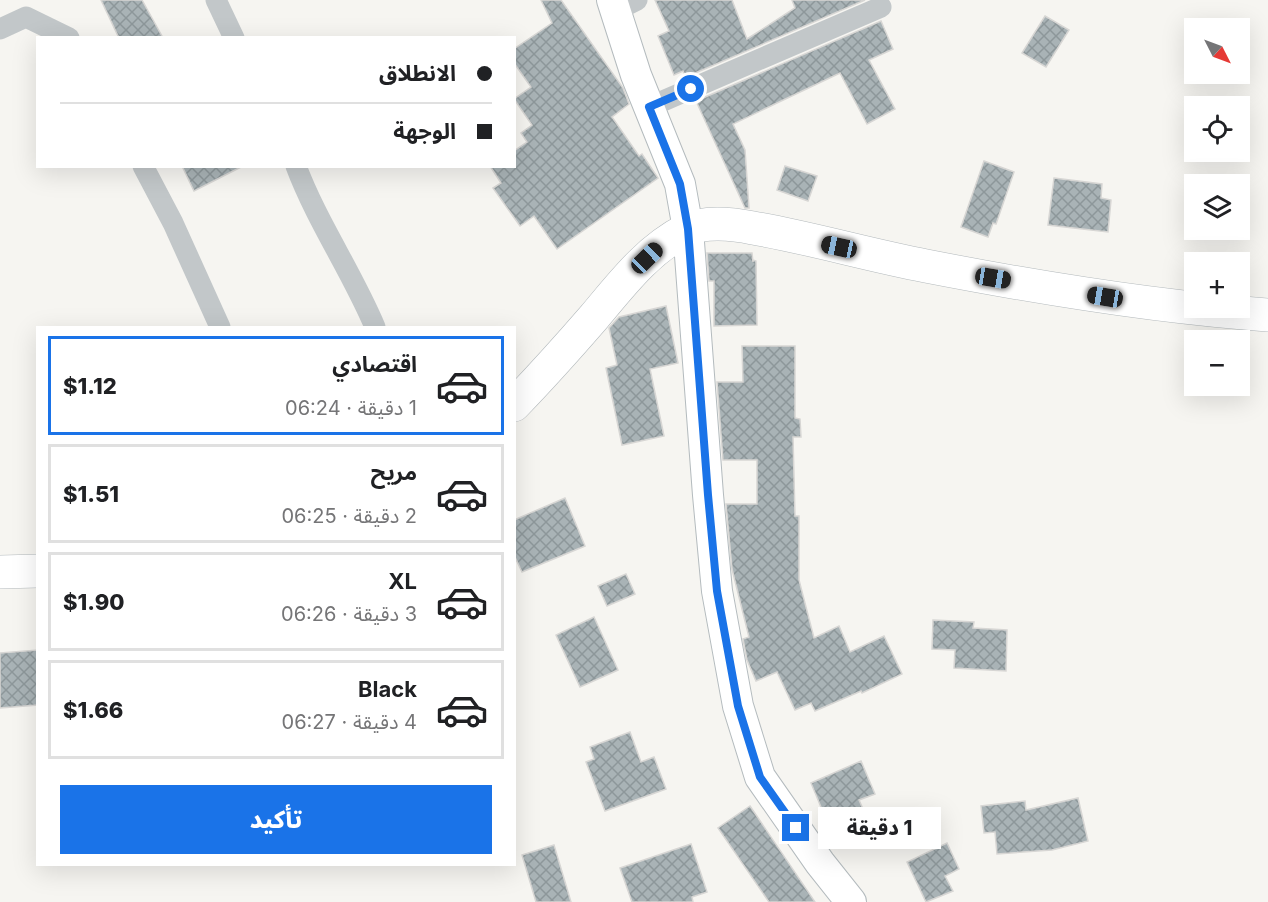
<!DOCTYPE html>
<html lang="ar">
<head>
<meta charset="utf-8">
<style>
  body { margin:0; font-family:Inter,"Noto Sans Arabic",sans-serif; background:#f2f2f2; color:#202124; direction:rtl; height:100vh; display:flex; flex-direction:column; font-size:22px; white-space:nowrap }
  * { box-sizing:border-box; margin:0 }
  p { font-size:20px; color:#757577 }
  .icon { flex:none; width:33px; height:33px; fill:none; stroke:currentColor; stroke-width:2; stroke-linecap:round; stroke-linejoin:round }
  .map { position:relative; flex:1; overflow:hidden; direction:ltr }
  .sheet { position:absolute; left:36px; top:326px; width:480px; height:540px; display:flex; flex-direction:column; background:#fff; border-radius:0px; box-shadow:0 6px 24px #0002; direction:rtl }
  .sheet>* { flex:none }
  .hud { position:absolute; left:36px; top:36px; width:480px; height:132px; border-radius:0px; box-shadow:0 6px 24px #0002; direction:rtl; display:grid; align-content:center; height:132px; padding:0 24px; background:#fff }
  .needle { width:39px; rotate:132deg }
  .fabs { position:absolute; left:1184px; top:18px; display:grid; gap:12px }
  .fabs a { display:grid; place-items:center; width:66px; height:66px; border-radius:0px; background:#fff; box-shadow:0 6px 24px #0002; font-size:30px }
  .end { position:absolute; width:27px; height:27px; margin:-14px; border:8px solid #1a73e8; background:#fff; box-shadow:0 0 0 3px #fff }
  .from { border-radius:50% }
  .bubble { position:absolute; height:42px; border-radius:0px; background:#fff; box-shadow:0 6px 24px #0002; font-size:20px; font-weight:800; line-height:42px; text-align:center; direction:rtl }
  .car { position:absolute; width:18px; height:36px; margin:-18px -9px; border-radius:8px; box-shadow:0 0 4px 2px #0007; background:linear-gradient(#222 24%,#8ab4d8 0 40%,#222 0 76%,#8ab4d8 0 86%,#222 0) }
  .hud b { display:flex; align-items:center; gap:21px; height:57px; font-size:22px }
  .hud b+b { border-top:2px solid #e0e0e0 }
  .hud i { width:15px; height:15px; background:#202124 }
  ul { padding:10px 0 0; list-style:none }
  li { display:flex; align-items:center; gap:18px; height:99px; margin:0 12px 9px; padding:0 12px; border:3px solid #e0e0e0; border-radius:0px }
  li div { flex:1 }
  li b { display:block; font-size:22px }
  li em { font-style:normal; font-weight:800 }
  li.selected { border-color:#1a73e8 }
  li>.icon { width:54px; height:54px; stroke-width:1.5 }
  .action { display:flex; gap:12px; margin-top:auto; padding:12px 24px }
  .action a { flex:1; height:69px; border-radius:0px; background:#1a73e8; color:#fff; font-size:24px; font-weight:800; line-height:69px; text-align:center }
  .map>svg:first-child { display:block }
  .building { fill:url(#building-cross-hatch); stroke:#d7d6d4; stroke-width:1.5 }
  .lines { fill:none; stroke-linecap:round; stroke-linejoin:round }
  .secondary-casing { stroke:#b4bbbe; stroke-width:32 }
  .primary-casing { stroke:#b3b9bc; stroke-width:34 }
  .street { stroke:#c2c7c9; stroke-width:21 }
  .secondary { stroke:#fff; stroke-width:30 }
  .primary { stroke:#fff; stroke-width:33 }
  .route { stroke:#1a73e8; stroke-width:8 }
</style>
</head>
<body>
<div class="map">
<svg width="1268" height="902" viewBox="0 0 1268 902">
  <defs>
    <pattern id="building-cross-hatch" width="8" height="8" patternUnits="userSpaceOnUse" patternTransform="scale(1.5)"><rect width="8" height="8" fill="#a9b3b6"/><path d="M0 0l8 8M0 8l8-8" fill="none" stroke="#8d979a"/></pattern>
  </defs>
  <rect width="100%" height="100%" fill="#f6f5f1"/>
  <!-- building -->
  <g class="building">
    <polygon points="101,0 142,0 163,38 119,38"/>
    <polygon points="541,0 561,0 623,88 629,104 612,117 639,156 642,154 658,178 557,249 534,216 520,226 493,188 501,183 490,166 514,166 514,151 527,142 521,133 532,125 514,99 531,87 514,63 514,49 552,23"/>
    <polygon points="655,0 732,0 747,39 795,8 792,0 865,0 686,77 683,71 674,75 658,36 669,31"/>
    <polygon points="1045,16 1069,30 1046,67 1022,53"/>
    <polygon points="881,21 893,49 869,60 895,109 867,124 840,73 733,124 745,150 749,208 745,208 696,101"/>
    <polygon points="984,161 1014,172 996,224 993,223 988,237 961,227"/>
    <polygon points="182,166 243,166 194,191"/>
    <polygon points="785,166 817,176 808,201 777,190"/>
    <polygon points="1054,178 1102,184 1101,198 1111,200 1108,232 1048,225"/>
    <polygon points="707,253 752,253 753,262 753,260 756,261 757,325 714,326 714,281 709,281"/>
    <polygon points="666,306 678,363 650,369 664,436 622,445 606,368 617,365 609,328 619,317"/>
    <polygon points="742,346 795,346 795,418 800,419 801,437 793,437 795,516 799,516 799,580 814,638 839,626 850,652 884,636 902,674 862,693 861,691 815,711 811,703 795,710 777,672 756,681 747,660 743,639 749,637 732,569 726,504 757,504 757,460 723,460 717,382 743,382"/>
    <polygon points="565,498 585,546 522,572 514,555 514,520"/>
    <polygon points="626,574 635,594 607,606 598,586"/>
    <polygon points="594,617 618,670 580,687 556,635"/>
    <polygon points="933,620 974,622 973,628 1007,630 1006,671 954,668 955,650 932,649"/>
    <polygon points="38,650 38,705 0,708 0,653"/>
    <polygon points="630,732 641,762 654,757 666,789 605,811 586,762 594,759 590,747"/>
    <polygon points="861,761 875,794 859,800 863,809 828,824 811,783"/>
    <polygon points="1078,798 1088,841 1052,850 997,854 995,832 984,833 981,806 1025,801 1026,810"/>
    <polygon points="750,806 815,902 769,902 718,828"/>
    <polygon points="947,843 959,869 945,876 953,891 926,902 907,862"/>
    <polygon points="691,844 707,892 692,897 693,902 632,902 620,868"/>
    <polygon points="554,845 571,902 536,902 522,855"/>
  </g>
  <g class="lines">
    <!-- secondary casing -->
    <g class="secondary-casing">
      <polyline id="secondary" points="612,0 636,75 680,184 688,229 708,495 717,591 738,706 760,777 820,863 851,902"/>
    </g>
    <!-- primary casing -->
    <g class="primary-casing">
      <g id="primary">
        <path d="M 514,405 C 542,376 568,347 594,317 C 621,285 647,250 686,230 C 704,221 733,224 753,228 C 811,238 868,255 926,266 C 1039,288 1153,307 1268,315"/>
        <polyline points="0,572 38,571"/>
      </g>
    </g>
    <!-- street -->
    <g class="street">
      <polyline points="216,0 234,38"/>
      <polyline points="615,11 637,0"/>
      <polyline points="0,29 26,17 69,38"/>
      <polyline points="649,107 881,7"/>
      <polyline points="143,166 173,223 220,327"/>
      <path d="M 296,166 C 317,222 352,272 375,327"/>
    </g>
    <!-- secondary -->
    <use href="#secondary" class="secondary"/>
    <!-- primary -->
    <use href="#primary" class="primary"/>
  </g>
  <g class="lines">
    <!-- route -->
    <polyline class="route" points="691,89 649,107 680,184 688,229 708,495 717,591 738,706 760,777 796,828"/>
  </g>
</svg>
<div class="fabs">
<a><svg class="needle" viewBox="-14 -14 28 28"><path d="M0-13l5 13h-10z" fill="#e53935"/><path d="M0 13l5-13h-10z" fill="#757577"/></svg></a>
<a><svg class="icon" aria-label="locate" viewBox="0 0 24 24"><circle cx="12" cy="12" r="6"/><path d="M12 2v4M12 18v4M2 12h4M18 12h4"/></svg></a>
<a><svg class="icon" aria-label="layers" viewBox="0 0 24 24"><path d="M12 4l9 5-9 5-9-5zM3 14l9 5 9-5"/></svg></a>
<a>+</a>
<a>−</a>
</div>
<i class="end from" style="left:691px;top:89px"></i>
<i class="end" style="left:796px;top:828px"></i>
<div class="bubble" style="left:818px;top:807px;width:123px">1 دقيقة</div>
<i class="car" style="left:839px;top:247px;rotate:282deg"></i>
<i class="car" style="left:647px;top:258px;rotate:46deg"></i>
<i class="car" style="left:993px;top:278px;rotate:99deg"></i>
<i class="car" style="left:1105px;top:297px;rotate:279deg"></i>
<div class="hud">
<b><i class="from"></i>الانطلاق</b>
<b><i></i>الوجهة</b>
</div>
<section class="sheet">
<ul>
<li class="selected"><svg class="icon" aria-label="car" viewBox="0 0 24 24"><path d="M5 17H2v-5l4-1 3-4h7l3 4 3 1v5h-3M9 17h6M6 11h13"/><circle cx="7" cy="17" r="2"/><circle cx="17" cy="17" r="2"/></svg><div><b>اقتصادي</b><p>1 دقيقة · 06:24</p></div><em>$1.12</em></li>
<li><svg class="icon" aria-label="car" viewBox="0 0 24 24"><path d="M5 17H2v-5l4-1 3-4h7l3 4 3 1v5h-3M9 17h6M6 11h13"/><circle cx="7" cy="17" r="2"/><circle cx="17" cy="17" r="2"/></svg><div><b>مريح</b><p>2 دقيقة · 06:25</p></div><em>$1.51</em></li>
<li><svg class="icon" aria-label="car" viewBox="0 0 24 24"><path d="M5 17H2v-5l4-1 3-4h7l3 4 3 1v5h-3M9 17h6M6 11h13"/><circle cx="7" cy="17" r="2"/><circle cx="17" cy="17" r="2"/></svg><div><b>XL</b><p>3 دقيقة · 06:26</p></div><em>$1.90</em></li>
<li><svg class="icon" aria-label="car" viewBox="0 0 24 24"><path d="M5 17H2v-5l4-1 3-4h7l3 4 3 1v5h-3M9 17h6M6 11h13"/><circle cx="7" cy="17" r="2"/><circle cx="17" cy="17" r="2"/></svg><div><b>Black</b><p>4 دقيقة · 06:27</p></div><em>$1.66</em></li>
</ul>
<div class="action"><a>تأكيد</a></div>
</section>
</div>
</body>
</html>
